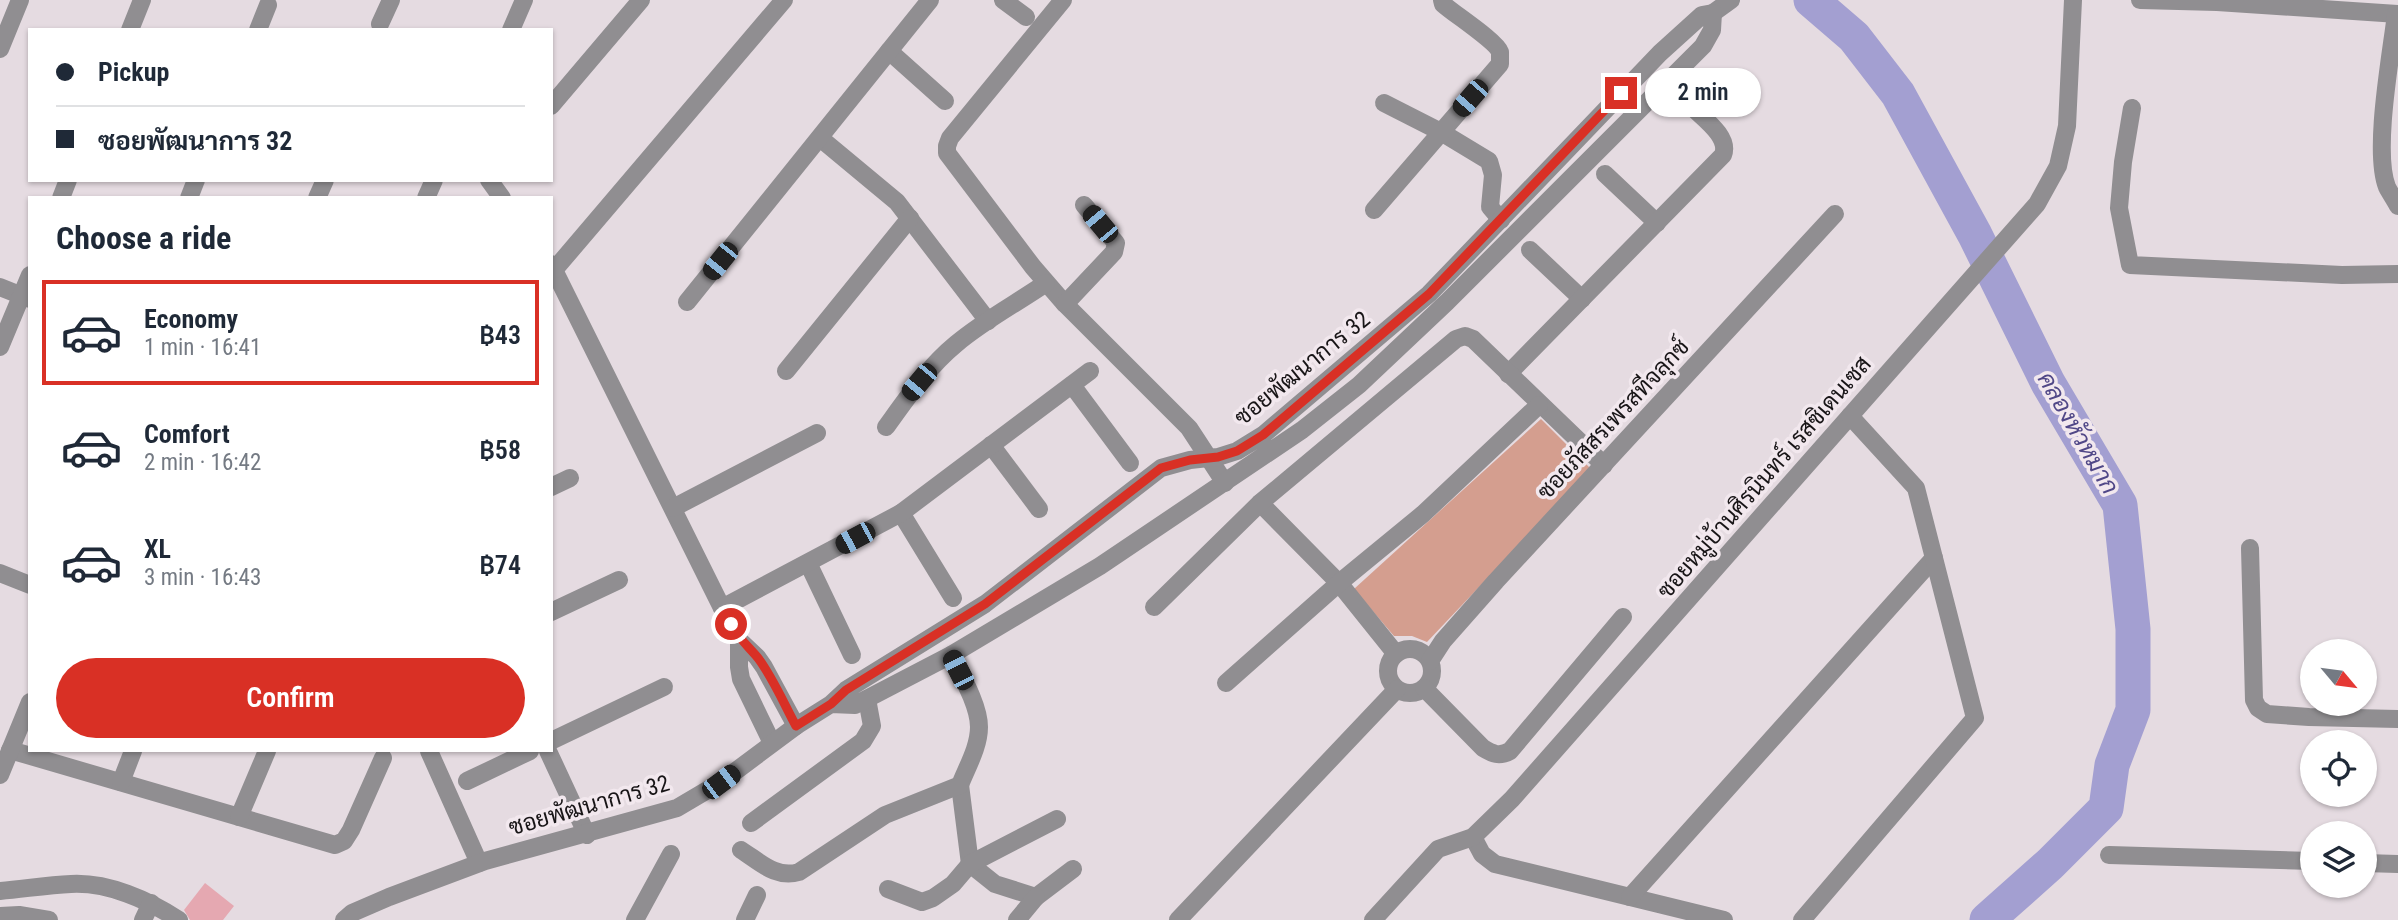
<!DOCTYPE html>
<html lang="en">
<head>
<meta charset="utf-8">
<style>
  body { margin:0; font-family:"Roboto Condensed",Sarabun,sans-serif; background:#f6f6f7; color:#1f2937; height:100vh; display:flex; flex-direction:column; font-size:26px; white-space:nowrap }
  * { box-sizing:border-box; margin:0 }
  p { font-size:23px; color:#747a83 }
  .icon { flex:none; width:38px; height:38px; fill:none; stroke:currentColor; stroke-width:2; stroke-linecap:round; stroke-linejoin:round }
  .map { position:relative; flex:1; overflow:hidden }
  .panel { position:absolute; left:28px; top:196px; width:525px; height:556px; display:flex; flex-direction:column; background:#fff; border-radius:0px; box-shadow:0 2px 5px #0004 }
  .panel>* { flex:none }
  .guide { position:absolute; left:28px; top:28px; width:525px; height:154px; border-radius:0px; box-shadow:0 2px 5px #0004; display:grid; align-content:center; height:154px; padding:0 28px; background:#fff }
  .needle { width:46px; rotate:119deg }
  .fabs { position:absolute; left:2300px; top:639px; display:grid; gap:14px }
  .fabs a { display:grid; place-items:center; width:77px; height:77px; border-radius:50%; background:#fff; box-shadow:0 2px 5px #0004; font-size:35px }
  .end { position:absolute; width:32px; height:32px; margin:-16px; border:9px solid #d93025; background:#fff; box-shadow:0 0 0 4px #fff }
  .from { border-radius:50% }
  .bubble { position:absolute; height:49px; border-radius:24px; background:#fff; box-shadow:0 2px 5px #0004; font-size:23px; font-weight:600; line-height:49px; text-align:center }
  .car { position:absolute; width:21px; height:42px; margin:-21px -10px; border-radius:9px; box-shadow:0 0 5px 2px #0007; background:linear-gradient(#222 24%,#8ab4d8 0 40%,#222 0 76%,#8ab4d8 0 86%,#222 0) }
  .guide b { display:flex; align-items:center; gap:24px; height:66px; font-size:26px }
  .guide b+b { border-top:2px solid #e0e1e3 }
  .guide i { width:18px; height:18px; background:#1f2937 }
  ul { padding:0; list-style:none }
  li { display:flex; align-items:center; gap:21px; height:105px; margin:0 14px 10px; padding:0 14px; border:4px solid transparent; border-radius:0px }
  li div { flex:1 }
  li b { display:block; font-size:26px }
  li em { font-style:normal; font-weight:600 }
  li.active { border-color:#d93025 }
  li>.icon { width:63px; height:63px; stroke-width:1.5 }
  h2 { padding:0 28px; font-size:32px; line-height:84px }
  .action { display:flex; gap:14px; margin-top:auto; padding:14px 28px }
  .action a { flex:1; height:80px; border-radius:42px; background:#d93025; color:#fff; font-size:28px; font-weight:600; line-height:80px; text-align:center }
  .map>svg:first-child { display:block }
  .green { fill:#d49e8f }
  .lines { fill:none; stroke-linecap:round; stroke-linejoin:round }
  .river { stroke:#a39fd1; stroke-width:35 }
  .building { fill:#e5a8b1 }
  .minor { stroke:#908e91; stroke-width:18 }
  .route { stroke:#d93025; stroke-width:9 }
  .labels { text-anchor:middle; stroke-width:7; stroke-linejoin:round; paint-order:stroke }
  .street-label { font-size:23px; fill:#181517; stroke:#f2e8ee }
  .water-label { font-size:24px; font-style:italic; fill:#504787; stroke:#f2e8ee }
</style>
</head>
<body>
<div class="map">
<svg width="2398" height="920" viewBox="0 0 2398 920">
  <rect width="100%" height="100%" fill="#e5dbe1"/>
  <!-- green -->
  <polygon class="green" points="1541,419 1591,469 1427,642 1412,636 1394,636 1354,589"/>
  <g class="lines">
    <!-- river -->
    <polyline class="river" points="1811,0 1854,37 1898,94 1975,235 2048,383 2120,505 2133,629 2133,710 2112,765 2106,808 2050,864 1987,920"/>
  </g>
  <!-- building -->
  <polygon class="building" points="205,883 234,906 223,920 190,920 184,910"/>
  <g class="lines">
    <!-- minor -->
    <g class="minor">
      <polyline points="1003,0 1026,17"/>
      <polyline points="1063,0 950,138 947,146 947,153 1033,267 1065,304 1189,428 1225,483"/>
      <polyline points="2140,0 2217,2 2398,14"/>
      <polyline points="1713,13 1731,0"/>
      <path d="M 2396,14 C 2391,56 2373,151 2387,187 C 2390,193 2395,200 2398,206"/>
      <polyline points="380,24 391,0"/>
      <polyline points="130,30 142,0"/>
      <polyline points="258,30 268,5"/>
      <polyline points="511,30 524,0"/>
      <polyline points="0,49 20,0"/>
      <polyline points="889,51 945,101"/>
      <polyline points="1384,103 1441,132 1489,161 1493,175 1490,207 1501,220"/>
      <polyline points="551,106 641,0"/>
      <polyline points="2132,108 2123,162 2119,208 2130,265 2342,275 2398,274"/>
      <polyline points="820,138 897,202 988,321"/>
      <polyline points="1605,174 1657,223"/>
      <polyline points="489,180 502,198"/>
      <polyline points="61,198 68,180"/>
      <polyline points="189,198 196,180"/>
      <polyline points="317,198 325,180"/>
      <polyline points="426,198 434,180"/>
      <path d="M 1374,210 L 1500,64 C 1500,63 1500,53 1500,52 C 1496,41 1454,14 1443,4 L 1442,0"/>
      <polyline points="1530,250 1582,299"/>
      <polyline points="551,264 722,608 739,640 757,657 764,667 796,726"/>
      <polyline points="555,269 784,0"/>
      <polyline points="0,287 30,299"/>
      <polyline points="687,302 930,0"/>
      <polyline points="1065,304 1114,252 1116,243 1084,205"/>
      <polyline points="0,347 30,275"/>
      <polyline points="786,371 910,218"/>
      <path d="M 1508,374 L 1723,155 C 1730,137 1704,119 1692,107"/>
      <polyline points="1072,385 1130,463"/>
      <path d="M 886,427 C 907,398 928,367 956,344 C 983,321 1017,303 1046,283"/>
      <polyline points="991,445 1039,509"/>
      <polyline points="551,487 570,478"/>
      <polyline points="1260,503 1339,583 1396,654"/>
      <polyline points="673,508 817,433"/>
      <polyline points="901,513 953,598"/>
      <polyline points="2250,548 2254,700 2258,708 2267,714 2309,717 2398,719"/>
      <polyline points="808,563 852,655"/>
      <polyline points="0,573 30,585"/>
      <polyline points="1154,607 1260,503 1456,339 1465,336 1473,339 1604,465"/>
      <polyline points="722,608 901,513 1090,371"/>
      <polyline points="551,612 619,580"/>
      <polyline points="739,640 739,667 741,679 772,743"/>
      <circle cx="1410" cy="671" r="22"/>
      <polyline points="1430,661 1443,641 1496,581 1835,214"/>
      <polyline points="1226,683 1339,583 1423,514 1539,405"/>
      <path d="M 1424,688 L 1483,748 C 1493,754 1499,757 1510,751 L 1623,617"/>
      <polyline points="551,741 664,687"/>
      <polyline points="10,750 335,845 344,841 351,830 383,758"/>
      <polyline points="429,751 479,863"/>
      <polyline points="548,751 587,835"/>
      <polyline points="0,775 30,702"/>
      <polyline points="467,781 530,751"/>
      <polyline points="121,782 133,751"/>
      <polyline points="960,785 970,864 995,884 1036,897 1073,869"/>
      <polyline points="239,817 267,751"/>
      <polyline points="751,823 863,741 872,726 867,699"/>
      <polyline points="1473,837 1482,854 1495,864 1724,920"/>
      <path d="M 741,850 C 760,862 776,879 799,872 L 885,815 L 960,785 C 967,767 979,747 979,727 C 979,705 961,675 951,655"/>
      <polyline points="2109,855 2312,861"/>
      <polyline points="2364,863 2398,864"/>
      <polyline points="888,889 922,902 933,898 953,884 970,864 1057,819"/>
      <path d="M 0,891 C 24,889 47,885 71,884 C 108,882 148,900 179,920"/>
      <polyline points="1630,897 1934,558"/>
      <polyline points="0,916 19,915 49,920"/>
      <polyline points="143,920 151,903"/>
      <polyline points="344,920 352,913 389,897 485,861 677,808 721,782 796,726 831,704 846,690 985,604 1161,468 1190,460 1218,457 1237,451 1263,435 1429,294 1660,53 1702,15 1713,13 1712,30 1703,46 1447,302 1359,385 1302,430 1100,566 951,655 855,705 831,704"/>
      <polyline points="635,920 671,854"/>
      <polyline points="745,920 757,895"/>
      <polyline points="1017,920 1036,897"/>
      <polyline points="1178,920 1397,689"/>
      <polyline points="1373,920 1438,849 1473,837 1512,799 2037,204 2058,166 2067,126 2073,0"/>
      <polyline points="1802,920 1975,718 1916,488 1850,416"/>
    </g>
  </g>
  <g class="lines">
    <!-- route -->
    <path class="route" d="M 731,624 C 739,639 748,646 758,658 C 773,678 784,704 796,726 L 831,704 L 846,690 L 985,604 L 1161,468 L 1190,460 L 1218,457 L 1237,451 L 1263,435 L 1429,294 L 1621,93"/>
  </g>
  <g class="labels">
    <!-- street labels -->
    <g class="street-label">
      <text transform="translate(1302 368) rotate(-39)" y="8">ซอยพัฒนาการ 32</text>
      <text transform="translate(1613 419) rotate(-47)" y="8">ซอยภัสสรเพรสทีจลุกซ์</text>
      <text transform="translate(1764 477) rotate(-49)" y="8">ซอยหมู่บ้านศิรนินทร์ เรสซิเดนเซส</text>
      <text transform="translate(589 805) rotate(-16)" y="8">ซอยพัฒนาการ 32</text>
    </g>
    <!-- water labels -->
    <g class="water-label">
      <text transform="translate(2078 433) rotate(60)" y="8">คลองหัวหมาก</text>
    </g>
  </g>
</svg>
<div class="fabs">
<a><svg class="needle" viewBox="-14 -14 28 28"><path d="M0-13l5 13h-10z" fill="#e53935"/><path d="M0 13l5-13h-10z" fill="#747a83"/></svg></a>
<a><svg class="icon" aria-label="locate" viewBox="0 0 24 24"><circle cx="12" cy="12" r="6"/><path d="M12 2v4M12 18v4M2 12h4M18 12h4"/></svg></a>
<a><svg class="icon" aria-label="layers" viewBox="0 0 24 24"><path d="M12 4l9 5-9 5-9-5zM3 14l9 5 9-5"/></svg></a>
</div>
<i class="end from" style="left:731px;top:624px"></i>
<i class="end" style="left:1621px;top:93px"></i>
<div class="bubble" style="left:1645px;top:68px;width:116px">2 min</div>
<i class="car" style="left:1470px;top:98px;rotate:221deg"></i>
<i class="car" style="left:1100px;top:224px;rotate:320deg"></i>
<i class="car" style="left:720px;top:261px;rotate:219deg"></i>
<i class="car" style="left:919px;top:382px;rotate:220deg"></i>
<i class="car" style="left:855px;top:538px;rotate:242deg"></i>
<i class="car" style="left:958px;top:670px;rotate:333deg"></i>
<i class="car" style="left:721px;top:782px;rotate:53deg"></i>
<div class="guide">
<b><i class="from"></i>Pickup</b>
<b><i></i>ซอยพัฒนาการ 32</b>
</div>
<section class="panel">
<h2>Choose a ride</h2>
<ul>
<li class="active"><svg class="icon" aria-label="car" viewBox="0 0 24 24"><path d="M5 17H2v-5l4-1 3-4h7l3 4 3 1v5h-3M9 17h6M6 11h13"/><circle cx="7" cy="17" r="2"/><circle cx="17" cy="17" r="2"/></svg><div><b>Economy</b><p>1 min · 16:41</p></div><em>฿43</em></li>
<li><svg class="icon" aria-label="car" viewBox="0 0 24 24"><path d="M5 17H2v-5l4-1 3-4h7l3 4 3 1v5h-3M9 17h6M6 11h13"/><circle cx="7" cy="17" r="2"/><circle cx="17" cy="17" r="2"/></svg><div><b>Comfort</b><p>2 min · 16:42</p></div><em>฿58</em></li>
<li><svg class="icon" aria-label="car" viewBox="0 0 24 24"><path d="M5 17H2v-5l4-1 3-4h7l3 4 3 1v5h-3M9 17h6M6 11h13"/><circle cx="7" cy="17" r="2"/><circle cx="17" cy="17" r="2"/></svg><div><b>XL</b><p>3 min · 16:43</p></div><em>฿74</em></li>
</ul>
<div class="action"><a>Confirm</a></div>
</section>
</div>
</body>
</html>
